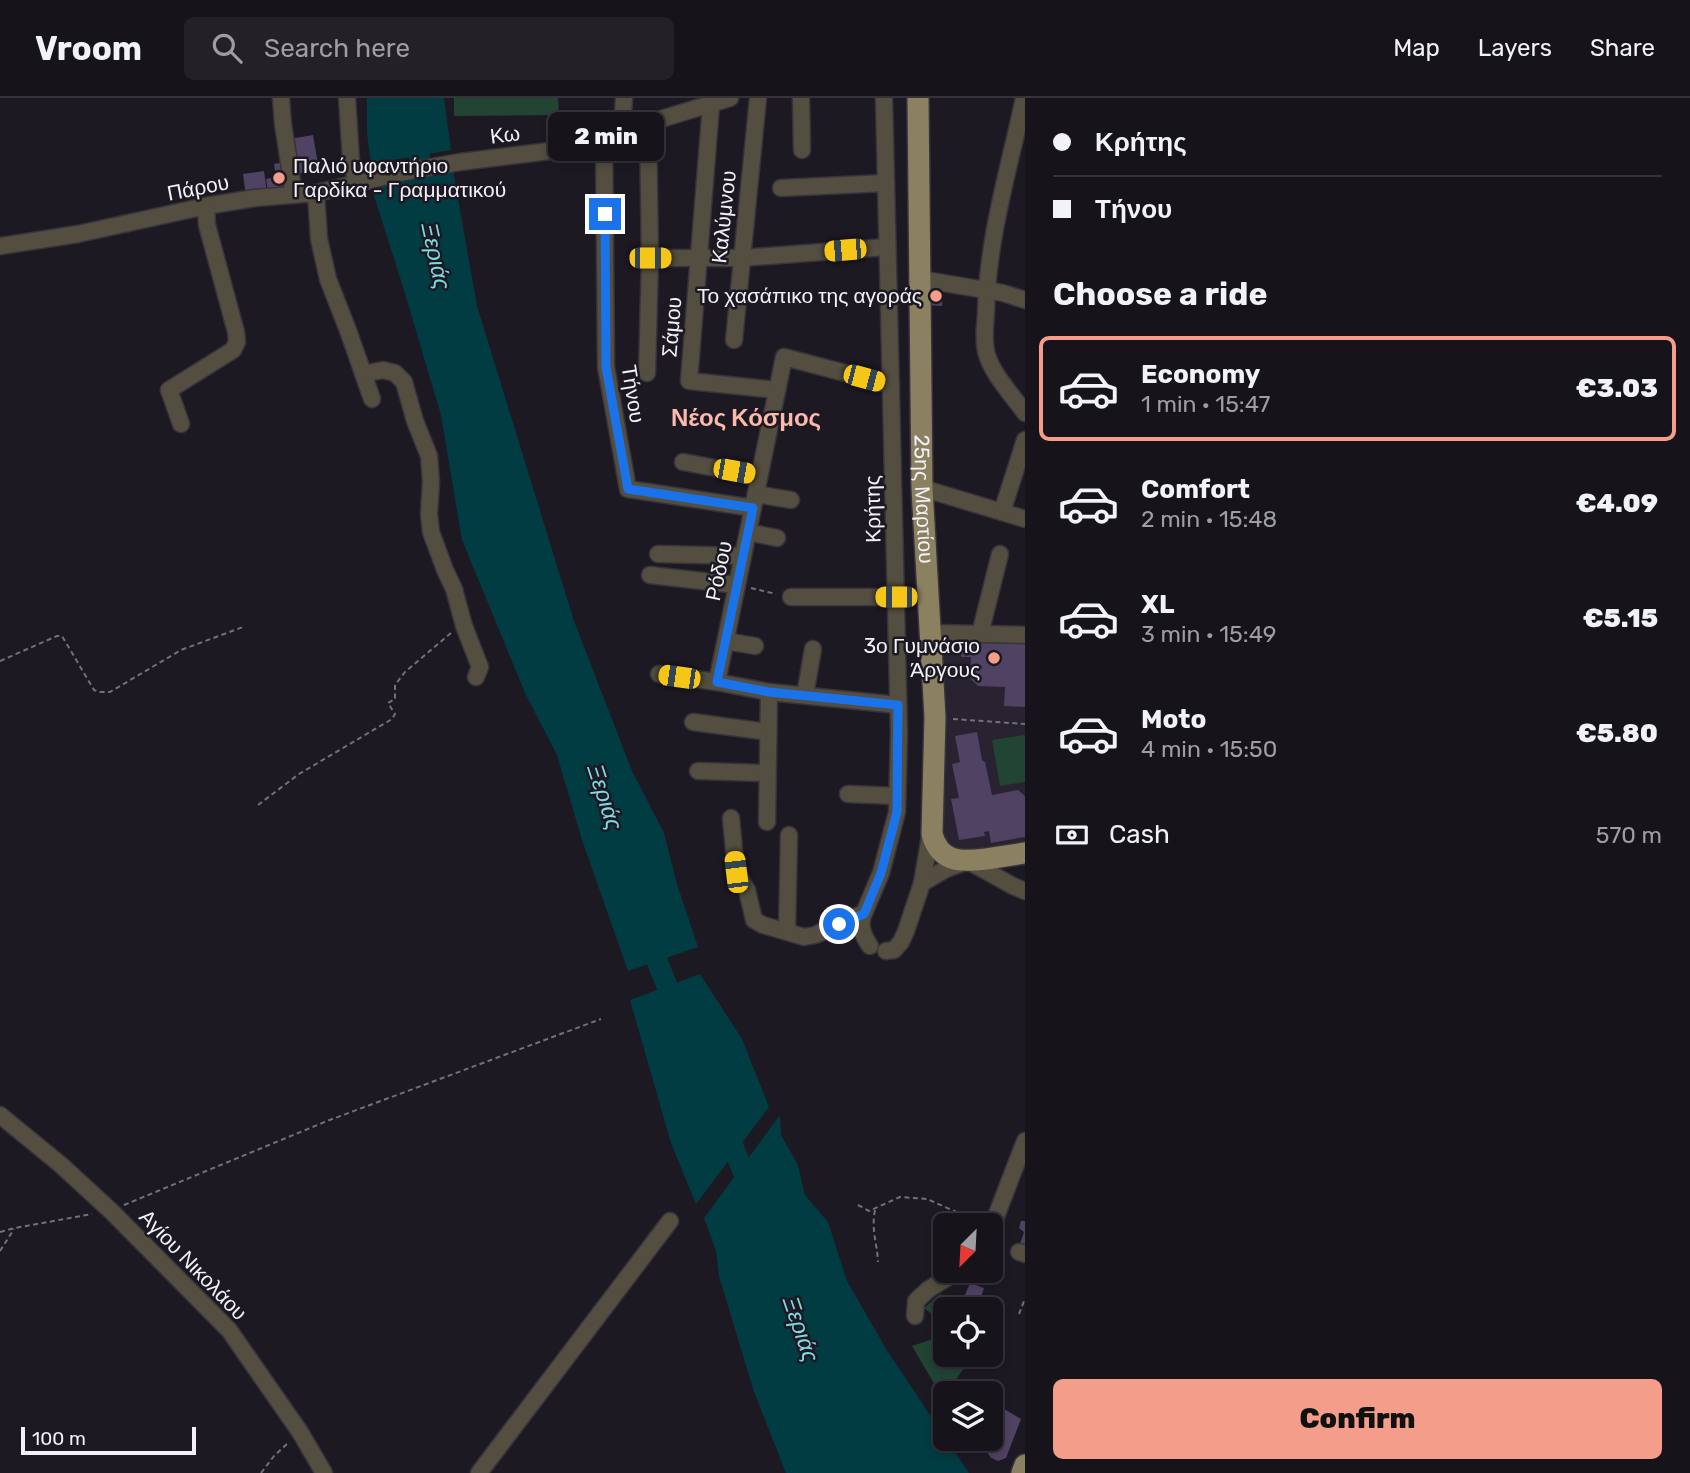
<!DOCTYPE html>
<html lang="en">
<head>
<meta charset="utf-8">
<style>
  body { margin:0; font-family:Rubik,sans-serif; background:#232027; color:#f1f3f6; height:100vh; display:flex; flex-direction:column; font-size:26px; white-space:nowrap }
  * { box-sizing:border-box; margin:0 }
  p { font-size:23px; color:#9e9ea2 }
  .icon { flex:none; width:38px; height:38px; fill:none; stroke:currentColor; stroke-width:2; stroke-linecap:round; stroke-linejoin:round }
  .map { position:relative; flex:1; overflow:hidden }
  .details { display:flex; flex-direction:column; background:#16131a; width:665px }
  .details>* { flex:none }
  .hud { display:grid; align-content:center; height:154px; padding:0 28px; background:#16131a }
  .needle { width:46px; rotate:204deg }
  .fabs { position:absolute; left:933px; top:1115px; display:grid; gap:14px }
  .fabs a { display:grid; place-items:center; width:70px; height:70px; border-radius:10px; background:#16131a; box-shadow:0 4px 10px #0003,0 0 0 2px #353239; font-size:35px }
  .scale { position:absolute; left:21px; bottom:18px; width:175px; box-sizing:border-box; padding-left:7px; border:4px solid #f3f0f7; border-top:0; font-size:19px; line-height:24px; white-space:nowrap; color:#f3f0f7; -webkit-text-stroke:5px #1d1923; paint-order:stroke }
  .end { position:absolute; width:32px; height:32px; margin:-16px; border:9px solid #1a73e8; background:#fff; box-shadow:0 0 0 4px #fff }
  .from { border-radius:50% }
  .bubble { position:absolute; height:49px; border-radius:10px; background:#16131a; box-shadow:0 4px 10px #0003,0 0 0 2px #353239; font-size:23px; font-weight:800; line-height:49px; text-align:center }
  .car { position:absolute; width:21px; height:42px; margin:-21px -10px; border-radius:9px; box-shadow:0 0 5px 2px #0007; background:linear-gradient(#f5c518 24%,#345 0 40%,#f5c518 0 76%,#345 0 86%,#f5c518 0) }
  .hud b { display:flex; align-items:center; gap:24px; height:66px; font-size:26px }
  .hud b+b { border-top:2px solid #353239 }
  .hud i { width:18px; height:18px; background:#f1f3f6 }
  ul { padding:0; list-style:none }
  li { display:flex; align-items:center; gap:21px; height:105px; margin:0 14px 10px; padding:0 14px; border:4px solid transparent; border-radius:10px }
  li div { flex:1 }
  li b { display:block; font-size:26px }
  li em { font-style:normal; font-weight:800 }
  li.current { border-color:#f49d8b }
  li>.icon { width:63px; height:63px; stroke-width:1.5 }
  h2 { padding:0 28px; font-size:32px; line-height:84px }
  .pay { display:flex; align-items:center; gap:18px; height:77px; padding:0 28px; font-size:26px }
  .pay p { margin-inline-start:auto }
  .primary-button { display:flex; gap:14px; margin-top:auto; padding:14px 28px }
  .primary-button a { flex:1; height:80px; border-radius:10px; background:#f49d8b; color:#111; font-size:28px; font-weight:800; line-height:80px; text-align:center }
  header { display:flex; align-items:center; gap:42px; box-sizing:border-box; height:98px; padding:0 35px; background:#16131a; border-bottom:2px solid #353239 }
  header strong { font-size:33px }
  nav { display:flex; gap:38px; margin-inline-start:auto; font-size:24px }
  .search { width:490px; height:63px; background:#232027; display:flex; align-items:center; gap:18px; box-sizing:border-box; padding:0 24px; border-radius:10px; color:#9e9ea2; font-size:26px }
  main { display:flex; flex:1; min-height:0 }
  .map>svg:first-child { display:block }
  .built { fill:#282231 }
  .green { fill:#214433 }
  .water { fill:#003c41 }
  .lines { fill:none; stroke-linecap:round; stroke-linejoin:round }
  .river { stroke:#003c41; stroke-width:21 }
  .building { fill:#504263 }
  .minor-casing { stroke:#37333c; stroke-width:19 }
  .major-casing { stroke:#37333c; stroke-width:24 }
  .path { stroke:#737079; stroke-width:2; stroke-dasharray:5 3.5; stroke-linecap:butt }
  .minor { stroke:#534e3f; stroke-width:16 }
  .major { stroke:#8b8161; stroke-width:21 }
  .route { stroke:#1a73e8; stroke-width:9 }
  .poi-dot { fill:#f49d8b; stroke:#1d1923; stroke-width:2.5 }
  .labels { text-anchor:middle; stroke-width:5; stroke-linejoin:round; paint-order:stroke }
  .street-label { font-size:21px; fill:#f3f0f7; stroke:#1d1923 }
  .poi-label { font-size:21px; fill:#f3f0f7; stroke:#1d1923; text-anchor:end }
  .water-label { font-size:23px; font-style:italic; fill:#80d8e2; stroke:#1d1923 }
  .quarter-label { font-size:24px; font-weight:bold; fill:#fcbaac; stroke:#1d1923 }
</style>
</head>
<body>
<header>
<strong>Vroom</strong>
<div class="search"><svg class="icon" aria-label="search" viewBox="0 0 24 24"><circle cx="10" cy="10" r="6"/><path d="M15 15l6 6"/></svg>Search here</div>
<nav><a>Map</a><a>Layers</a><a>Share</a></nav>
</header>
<main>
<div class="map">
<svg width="1025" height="1375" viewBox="0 0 1025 1375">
  <rect width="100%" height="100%" fill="#1d1923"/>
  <!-- built -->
  <polygon class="built" points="942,537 1025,542 1025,745 967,753 953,750 945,740 943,730 945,621"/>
  <!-- green -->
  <g class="green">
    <polygon points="454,0 558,0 559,17 454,18"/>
    <polygon points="1025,637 1025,684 1000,688 992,642"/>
    <polygon points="940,1196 969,1211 945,1211 945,1226 924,1210"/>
    <polygon points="945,1237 945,1256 975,1257 959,1277 952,1290 954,1295 945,1295 945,1304 912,1248"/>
  </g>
  <!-- water -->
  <g class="water">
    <polygon points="367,0 444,0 451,52 371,66 367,35"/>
    <polygon points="453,72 477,208 574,523 632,673 664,735 677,786 698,849 628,873 582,742 557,657 526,597 462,442 441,317 403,189 371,88"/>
    <polygon points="700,876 742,941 769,1009 696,1106 671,1045 630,902"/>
    <polygon points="780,1017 781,1037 798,1067 805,1097 828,1124 847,1183 888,1254 969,1375 786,1375 754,1294 719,1178 716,1153 704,1120"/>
  </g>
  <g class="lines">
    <!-- river -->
    <g class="river">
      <polyline points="413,0 423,91"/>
      <polyline points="649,838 657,863 678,915"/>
      <polyline points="725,1029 751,1093"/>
    </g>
  </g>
  <!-- building -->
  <g class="building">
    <polygon points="313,37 319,72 296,76 289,41"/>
    <polygon points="285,64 289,91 268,94 266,81 276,79 274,66"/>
    <polygon points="264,73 267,95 246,98 243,76"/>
    <polygon points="930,188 943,189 942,208 928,207"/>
    <polygon points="962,543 1025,546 1025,609 1004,608 1005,589 978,588 970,580 971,559 961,559"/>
    <polygon points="977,634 982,662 985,664 992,697 1018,692 1025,698 1025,739 991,745 989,733 984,734 985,738 959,742 951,701 959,700 952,666 960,664 955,638"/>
    <polygon points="1021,1123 1025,1123 1025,1151 1019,1149 1024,1134 1019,1130"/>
    <polygon points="970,1185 984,1190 980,1202 965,1197"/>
    <polygon points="984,1197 1001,1204 998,1211 981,1205"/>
    <polygon points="994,1305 1021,1321 1006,1360 998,1363 991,1360 987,1354 975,1349 979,1340 990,1340 990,1315"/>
  </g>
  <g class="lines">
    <!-- minor casing -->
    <g class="minor-casing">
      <g id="minor">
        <polyline points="281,0 283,26 294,97"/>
        <polyline points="347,0 351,62 357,85"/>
        <polyline points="801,0 802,52"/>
        <path d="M 1024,0 C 1009,71 987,142 986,215 C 985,228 983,244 987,257 C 993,277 1013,298 1025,315"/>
        <polyline points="711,7 689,283 777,292"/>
        <polyline points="622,31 624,0"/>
        <polyline points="604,39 606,269 628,391 753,410"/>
        <polyline points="781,90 886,85"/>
        <polyline points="316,95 319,141 328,181 349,235 372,301"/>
        <polyline points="0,148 78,136 206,108 255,100 316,95 404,74 460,64 574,50 622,31 648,25 730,0"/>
        <polyline points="650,160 741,160 887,149"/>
        <polyline points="920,181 1003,195 1025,202"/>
        <polyline points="734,242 758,0"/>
        <polyline points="647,275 650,160 648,25"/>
        <polyline points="363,276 383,272 395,275 404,284 415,323 429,358 431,384 429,416 431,434 445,472 454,491 464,528 480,569 476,579"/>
        <polyline points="181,326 169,292 233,252 237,244 236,234 207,127 206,108"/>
        <polyline points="683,364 759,378"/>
        <polyline points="922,390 1025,421"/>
        <polyline points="756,396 791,402"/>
        <polyline points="1002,414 1025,342"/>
        <polyline points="748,434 777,440"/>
        <polyline points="658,456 743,458"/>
        <polyline points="650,477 737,487"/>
        <polyline points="791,499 896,499"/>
        <polyline points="931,535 1025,537"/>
        <polyline points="980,536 1000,456"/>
        <polyline points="726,543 755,548"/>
        <polyline points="659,576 717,584 769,594 898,607"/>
        <polyline points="717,584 784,259 891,287"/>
        <polyline points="805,597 813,551"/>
        <polyline points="693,624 768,634"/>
        <polyline points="698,673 767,675"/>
        <polyline points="848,696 897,698"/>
        <polyline points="731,720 736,774 747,792 754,822 763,827 804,839 815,837 864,815 881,775 897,714 899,635 884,0"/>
        <polyline points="767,724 769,594"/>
        <polyline points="922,785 946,771 968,763 1013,788 1025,793"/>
        <path d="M 864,815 C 858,827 863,838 870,848"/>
        <polyline points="787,833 789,737"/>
        <polyline points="886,853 894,852 901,844 906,833 922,785 931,732"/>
        <polyline points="0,1017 61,1067 111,1113 229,1232 300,1334 324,1375"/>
        <polyline points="990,1134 1025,1043"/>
        <polyline points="1019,1154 1025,1156"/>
        <polyline points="915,1218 916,1203 929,1191 960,1172"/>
        <polyline points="479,1375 670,1123"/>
      </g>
    </g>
    <!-- major casing -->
    <g class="major-casing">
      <g id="major">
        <path id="s1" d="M 918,0 L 922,390 L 935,619 L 932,736 C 940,765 961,764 986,761 C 999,759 1012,757 1025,755"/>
        <polyline points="1022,1375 1025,1367"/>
      </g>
    </g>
    <!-- path -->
    <g class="path">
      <polyline points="751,490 776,496"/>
      <polyline points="0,563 57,538 62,538 94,592 99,594 110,594 181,552 243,529"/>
      <polyline points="953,621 1025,626"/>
      <polyline points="258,707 299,676 392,621 395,616 388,605 395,601 395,587 405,574 451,535"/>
      <polyline points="124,1107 327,1023 601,921"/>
      <polyline points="858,1107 869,1113 900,1099 927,1101 979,1124"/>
      <path d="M 875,1112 C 871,1132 877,1144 878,1164"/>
      <polyline points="0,1134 15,1130 92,1116"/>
      <polyline points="0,1153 14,1131"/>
      <polyline points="1019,1216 1024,1203"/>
      <polyline points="261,1375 274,1358 288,1345"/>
    </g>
    <!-- minor -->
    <use href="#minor" class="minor"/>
    <!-- major -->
    <use href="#major" class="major"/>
  </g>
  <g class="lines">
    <!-- route -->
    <polyline class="route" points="605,116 606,269 628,391 753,410 717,584 769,594 898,607 897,714 881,775 864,816 839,826"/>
  </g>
  <!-- markers -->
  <g class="poi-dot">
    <circle cx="279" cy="80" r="7"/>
    <circle cx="936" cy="198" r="7"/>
    <circle cx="994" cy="560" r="7"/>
  </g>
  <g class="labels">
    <!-- street labels -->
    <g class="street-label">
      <text transform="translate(505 37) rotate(-7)" y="7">Κω</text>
      <text transform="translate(198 90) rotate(-11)" y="7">Πάρου</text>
      <text transform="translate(724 119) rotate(-84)" y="7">Καλύμνου</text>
      <text transform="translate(672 229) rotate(-85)" y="7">Σάμου</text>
      <text transform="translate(633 296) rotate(81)" y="7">Τήνου</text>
      <text dy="7" stroke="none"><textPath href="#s1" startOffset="401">25ης Μαρτίου</textPath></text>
      <text transform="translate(873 411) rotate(-91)" y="7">Κρήτης</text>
      <text transform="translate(719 473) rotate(-78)" y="7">Ρόδου</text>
      <text transform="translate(193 1167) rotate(46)" y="7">Αγίου Νικολάου</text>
    </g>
    <!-- poi labels -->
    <g class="poi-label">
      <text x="293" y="75" text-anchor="start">Παλιό υφαντήριο<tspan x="293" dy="24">Γαρδίκα - Γραμματικού</tspan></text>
      <text x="922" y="205">Το χασάπικο της αγοράς</text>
      <text x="980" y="555">3ο Γυμνάσιο<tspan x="980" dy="24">Άργους</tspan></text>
    </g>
    <!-- water labels -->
    <g class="water-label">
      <text transform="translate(436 158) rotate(78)" y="8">Ξεριάς</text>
      <text transform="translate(605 699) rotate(72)" y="8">Ξεριάς</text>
      <text transform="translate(801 1231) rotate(71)" y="8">Ξεριάς</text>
    </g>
    <!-- quarter labels -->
    <g class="quarter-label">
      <text x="746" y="328">Νέος Κόσμος</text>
    </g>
  </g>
</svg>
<div class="fabs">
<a><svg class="needle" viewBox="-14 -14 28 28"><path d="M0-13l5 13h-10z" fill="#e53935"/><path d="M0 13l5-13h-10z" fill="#9e9ea2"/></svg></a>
<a><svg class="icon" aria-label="locate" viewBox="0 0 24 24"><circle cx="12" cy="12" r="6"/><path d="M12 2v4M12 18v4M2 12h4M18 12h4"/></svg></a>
<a><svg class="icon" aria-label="layers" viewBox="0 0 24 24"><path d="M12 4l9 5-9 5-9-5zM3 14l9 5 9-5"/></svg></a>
</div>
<div class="scale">100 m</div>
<i class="end from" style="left:839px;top:826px"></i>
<i class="end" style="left:605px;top:116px"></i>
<div class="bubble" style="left:548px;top:14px;width:116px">2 min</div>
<i class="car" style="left:845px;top:152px;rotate:265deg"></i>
<i class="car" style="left:650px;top:160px;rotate:90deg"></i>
<i class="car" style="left:864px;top:280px;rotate:105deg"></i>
<i class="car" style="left:734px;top:373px;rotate:100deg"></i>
<i class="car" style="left:896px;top:499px;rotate:270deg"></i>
<i class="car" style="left:679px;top:579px;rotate:278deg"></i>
<i class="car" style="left:736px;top:774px;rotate:353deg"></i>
</div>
<section class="details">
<div class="hud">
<b><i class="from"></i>Κρήτης</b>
<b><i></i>Τήνου</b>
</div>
<h2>Choose a ride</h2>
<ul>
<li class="current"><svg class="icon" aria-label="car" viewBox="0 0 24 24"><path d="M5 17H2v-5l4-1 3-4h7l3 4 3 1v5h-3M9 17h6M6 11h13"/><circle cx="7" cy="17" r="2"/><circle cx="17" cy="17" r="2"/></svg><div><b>Economy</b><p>1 min · 15:47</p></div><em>€3.03</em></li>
<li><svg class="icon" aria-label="car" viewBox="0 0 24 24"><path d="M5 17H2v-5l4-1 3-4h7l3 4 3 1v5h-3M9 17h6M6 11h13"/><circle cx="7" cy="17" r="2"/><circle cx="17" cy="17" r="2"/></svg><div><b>Comfort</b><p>2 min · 15:48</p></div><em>€4.09</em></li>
<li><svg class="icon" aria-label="car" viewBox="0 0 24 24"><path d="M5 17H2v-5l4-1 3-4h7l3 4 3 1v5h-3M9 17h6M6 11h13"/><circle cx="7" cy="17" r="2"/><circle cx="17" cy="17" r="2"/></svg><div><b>XL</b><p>3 min · 15:49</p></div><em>€5.15</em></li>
<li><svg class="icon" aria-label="car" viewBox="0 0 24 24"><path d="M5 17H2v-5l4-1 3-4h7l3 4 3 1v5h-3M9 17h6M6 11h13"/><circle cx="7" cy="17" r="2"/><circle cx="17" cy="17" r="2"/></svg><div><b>Moto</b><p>4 min · 15:50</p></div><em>€5.80</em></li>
</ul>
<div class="pay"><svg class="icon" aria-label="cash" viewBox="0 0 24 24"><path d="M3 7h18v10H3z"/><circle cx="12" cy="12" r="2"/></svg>Cash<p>570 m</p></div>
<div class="primary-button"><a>Confirm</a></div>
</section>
</main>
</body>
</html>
